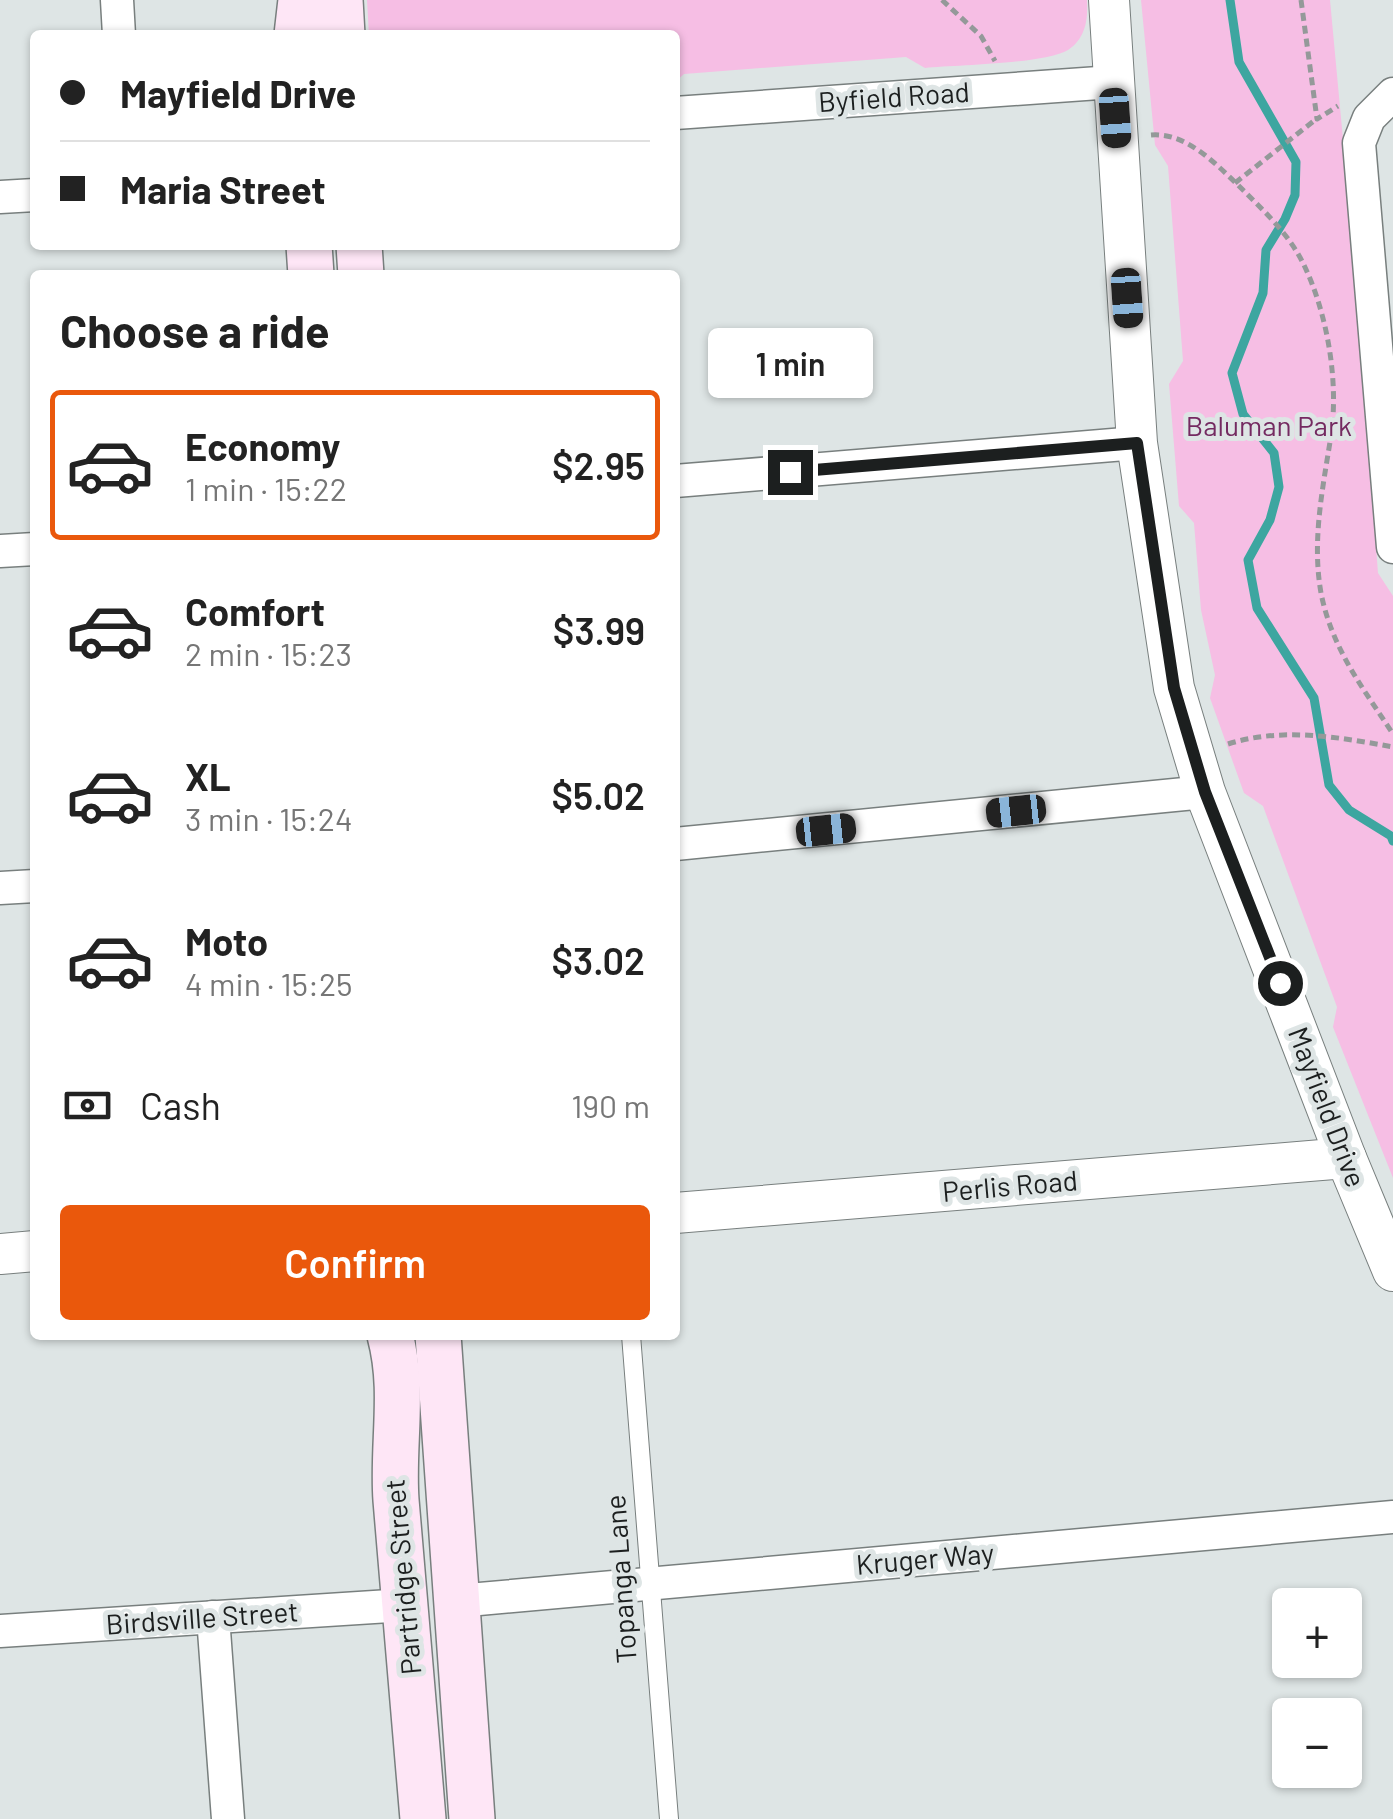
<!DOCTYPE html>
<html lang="en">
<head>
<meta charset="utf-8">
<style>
  body { margin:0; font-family:Barlow,sans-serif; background:#f2f2f2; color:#222; height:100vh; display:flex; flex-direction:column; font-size:38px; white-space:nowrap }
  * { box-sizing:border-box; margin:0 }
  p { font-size:32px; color:#767676 }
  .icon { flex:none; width:55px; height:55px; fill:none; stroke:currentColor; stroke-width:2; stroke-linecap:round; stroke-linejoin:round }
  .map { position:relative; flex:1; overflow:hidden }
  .panel { position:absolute; left:30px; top:270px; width:650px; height:1070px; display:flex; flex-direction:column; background:#fff; border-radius:10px; box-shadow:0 2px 8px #0004 }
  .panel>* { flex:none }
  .guide { position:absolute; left:30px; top:30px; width:650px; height:220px; border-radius:10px; box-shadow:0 2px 8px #0004; display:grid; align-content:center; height:220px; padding:0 30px; background:#fff }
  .fabs { position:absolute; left:1272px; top:1588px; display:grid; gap:20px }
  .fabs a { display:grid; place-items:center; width:90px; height:90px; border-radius:10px; background:#fff; box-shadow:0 2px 8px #0004; font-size:50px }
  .end { position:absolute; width:45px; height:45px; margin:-22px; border:12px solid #1c1f1f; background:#fff; box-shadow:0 0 0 5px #fff }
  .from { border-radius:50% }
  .bubble { position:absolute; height:70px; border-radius:10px; background:#fff; box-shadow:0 2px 8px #0004; font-size:32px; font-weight:600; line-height:70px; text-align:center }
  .car { position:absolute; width:30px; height:60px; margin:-30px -15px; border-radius:12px; box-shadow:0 0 8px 2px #0007; background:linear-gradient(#222 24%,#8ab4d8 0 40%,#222 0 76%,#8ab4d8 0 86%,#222 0) }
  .guide b { display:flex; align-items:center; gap:35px; height:95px; font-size:38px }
  .guide b+b { border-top:2px solid #e0e0e0 }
  .guide i { width:25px; height:25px; background:#222 }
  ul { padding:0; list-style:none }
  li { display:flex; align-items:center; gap:30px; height:150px; margin:0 20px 15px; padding:0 10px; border:5px solid transparent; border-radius:10px }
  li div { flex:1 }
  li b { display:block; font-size:38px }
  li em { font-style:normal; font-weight:600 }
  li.selected { border-color:#ea580c }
  li>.icon { width:90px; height:90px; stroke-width:1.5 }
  h2 { padding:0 30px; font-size:45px; line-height:120px }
  .pay { display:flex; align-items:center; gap:25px; height:110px; padding:0 30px; font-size:38px }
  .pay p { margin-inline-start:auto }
  .button { display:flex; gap:20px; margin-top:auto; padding:20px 30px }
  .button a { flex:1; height:115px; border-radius:10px; background:#ea580c; color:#fff; font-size:40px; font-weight:600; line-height:115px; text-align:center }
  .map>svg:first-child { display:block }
  .green { fill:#f6bee4 }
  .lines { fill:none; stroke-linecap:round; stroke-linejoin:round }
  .stream { stroke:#3da6a0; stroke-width:9 }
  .service-casing { stroke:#787f7e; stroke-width:20 }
  .minor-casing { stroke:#787f7e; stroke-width:35 }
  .tertiary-casing { stroke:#787f7e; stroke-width:42 }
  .secondary-casing { stroke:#787f7e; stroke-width:48 }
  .path { stroke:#949999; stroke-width:5; stroke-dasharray:8 5; stroke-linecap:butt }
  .service { stroke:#fff; stroke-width:18 }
  .minor { stroke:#fff; stroke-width:32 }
  .tertiary { stroke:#fff; stroke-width:40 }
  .secondary { stroke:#fee6f6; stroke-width:45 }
  .route { stroke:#1c1f1f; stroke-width:12 }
  .labels { text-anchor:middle; stroke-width:10; stroke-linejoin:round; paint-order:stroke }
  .street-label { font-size:28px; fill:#1c1f1f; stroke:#dee5e5 }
  .park-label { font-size:28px; fill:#742a61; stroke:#dee5e5 }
</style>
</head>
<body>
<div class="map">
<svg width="1393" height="1819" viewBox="0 0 1393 1819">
  <rect width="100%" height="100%" fill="#dee5e5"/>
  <!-- green -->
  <g class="green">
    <path d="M 367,0 L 1087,0 C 1088,19 1086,38 1068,50 C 1045,64 956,65 925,68 L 906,57 L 684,74 L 675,82 L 675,35 L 369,35 Z"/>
    <polygon points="1141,0 1330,0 1355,268 1378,573 1393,596 1393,1178 1333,1027 1337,1007 1263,806 1244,793 1210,698 1215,675 1201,610 1194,523 1179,506 1169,384 1183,361 1168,166 1155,145"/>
  </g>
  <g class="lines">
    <!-- stream -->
    <polyline class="stream" points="1230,0 1239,62 1296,162 1295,195 1285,219 1266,250 1263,293 1232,373 1243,414 1274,453 1279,487 1270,520 1248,560 1257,608 1314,698 1329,785 1349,810 1391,836 1393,841"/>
    <!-- service casing -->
    <g class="service-casing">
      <polyline id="service" points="631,1335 669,1819"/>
    </g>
    <!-- minor casing -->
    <g class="minor-casing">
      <g id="minor">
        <polyline points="117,0 119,35"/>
        <polyline points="1393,94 1369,118 1359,143 1393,547"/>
        <polyline points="675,113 1113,82"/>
        <polyline points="0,197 35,195"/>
        <polyline points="675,481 1137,443"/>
        <polyline points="0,551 35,549"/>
        <polyline points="675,844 1205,792"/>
        <polyline points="0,888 35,886"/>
        <polyline points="457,1601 1393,1517"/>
        <polyline points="213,1617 228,1819"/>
        <polyline points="0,1631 405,1605"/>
      </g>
    </g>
    <!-- tertiary casing -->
    <g class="tertiary-casing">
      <g id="tertiary">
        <polyline points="1109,0 1137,443 1174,688 1205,792 1346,1158 1393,1271"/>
        <polyline points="675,1213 1346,1158"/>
        <polyline points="0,1254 35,1251"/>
      </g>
    </g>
    <!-- secondary casing -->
    <g class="secondary-casing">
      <g id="secondary">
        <polyline points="340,0 342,35"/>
        <polyline points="297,35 301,0"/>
        <polyline points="309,245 311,275"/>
        <polyline points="359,245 361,275"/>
        <path d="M 390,1335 C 405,1391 392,1444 396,1500 L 423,1819"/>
        <polyline points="438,1335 472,1819"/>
      </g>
    </g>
    <!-- path -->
    <g class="path">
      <polyline points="942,0 981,36 995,61"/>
      <polyline points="1301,0 1317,119 1338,106"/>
      <path d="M 1151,135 C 1186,132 1216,164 1240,187 C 1263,210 1288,233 1303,263 C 1328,314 1340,386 1330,442 C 1322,492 1312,542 1321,593 C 1332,649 1363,688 1393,734"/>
      <polyline points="1235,183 1315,120"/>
      <path d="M 1228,744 C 1281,727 1339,737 1393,747"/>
    </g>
    <!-- service -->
    <use href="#service" class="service"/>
    <!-- minor -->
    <use href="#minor" class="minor"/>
    <!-- tertiary -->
    <use href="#tertiary" class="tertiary"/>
    <!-- secondary -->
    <use href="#secondary" class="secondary"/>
  </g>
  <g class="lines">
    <!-- route -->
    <polyline class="route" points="790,472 1137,443 1174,688 1205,792 1280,983"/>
  </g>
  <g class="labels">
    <!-- street labels -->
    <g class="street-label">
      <text transform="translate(894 97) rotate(-4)" y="10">Byfield Road</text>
      <text transform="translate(1327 1107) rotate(69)" y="10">Mayfield Drive</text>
      <text transform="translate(1010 1186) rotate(-5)" y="10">Perlis Road</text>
      <text transform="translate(925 1559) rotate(-5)" y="10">Kruger Way</text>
      <text transform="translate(403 1577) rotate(-95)" y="10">Partridge Street</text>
      <text transform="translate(621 1579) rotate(-94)" y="10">Topanga Lane</text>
      <text transform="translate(202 1618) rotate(-4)" y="10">Birdsville Street</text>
    </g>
    <!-- park labels -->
    <g class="park-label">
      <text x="1269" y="436">Baluman Park</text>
    </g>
  </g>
</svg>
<div class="fabs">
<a>+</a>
<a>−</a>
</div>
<i class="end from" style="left:1280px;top:983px"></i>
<i class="end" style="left:790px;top:472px"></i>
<div class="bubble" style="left:708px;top:328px;width:165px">1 min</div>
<i class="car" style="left:1115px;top:118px;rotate:176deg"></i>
<i class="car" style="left:1127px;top:298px;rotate:176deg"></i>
<i class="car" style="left:1016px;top:811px;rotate:264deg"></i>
<i class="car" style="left:826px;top:830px;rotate:84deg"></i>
<div class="guide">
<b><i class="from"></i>Mayfield Drive</b>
<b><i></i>Maria Street</b>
</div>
<section class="panel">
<h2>Choose a ride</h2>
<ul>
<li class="selected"><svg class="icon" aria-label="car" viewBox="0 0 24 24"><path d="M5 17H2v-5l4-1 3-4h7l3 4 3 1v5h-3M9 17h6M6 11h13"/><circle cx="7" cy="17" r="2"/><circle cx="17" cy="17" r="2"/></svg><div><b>Economy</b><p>1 min · 15:22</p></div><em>$2.95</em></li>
<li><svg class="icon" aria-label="car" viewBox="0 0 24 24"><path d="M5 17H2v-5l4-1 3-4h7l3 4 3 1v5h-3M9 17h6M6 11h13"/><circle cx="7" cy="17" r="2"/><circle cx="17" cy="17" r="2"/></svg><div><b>Comfort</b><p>2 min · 15:23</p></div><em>$3.99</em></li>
<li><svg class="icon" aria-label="car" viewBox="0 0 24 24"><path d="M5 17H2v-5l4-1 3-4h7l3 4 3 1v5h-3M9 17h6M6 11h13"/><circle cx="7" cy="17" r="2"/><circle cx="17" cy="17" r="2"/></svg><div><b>XL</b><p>3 min · 15:24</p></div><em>$5.02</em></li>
<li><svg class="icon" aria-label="car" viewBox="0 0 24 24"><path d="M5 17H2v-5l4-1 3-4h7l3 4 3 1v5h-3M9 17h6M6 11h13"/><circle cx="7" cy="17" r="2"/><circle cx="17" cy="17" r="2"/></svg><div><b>Moto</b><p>4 min · 15:25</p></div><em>$3.02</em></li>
</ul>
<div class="pay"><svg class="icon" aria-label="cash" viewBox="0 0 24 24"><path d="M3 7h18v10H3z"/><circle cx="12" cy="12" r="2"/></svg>Cash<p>190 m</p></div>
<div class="button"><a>Confirm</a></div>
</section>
</div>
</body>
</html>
